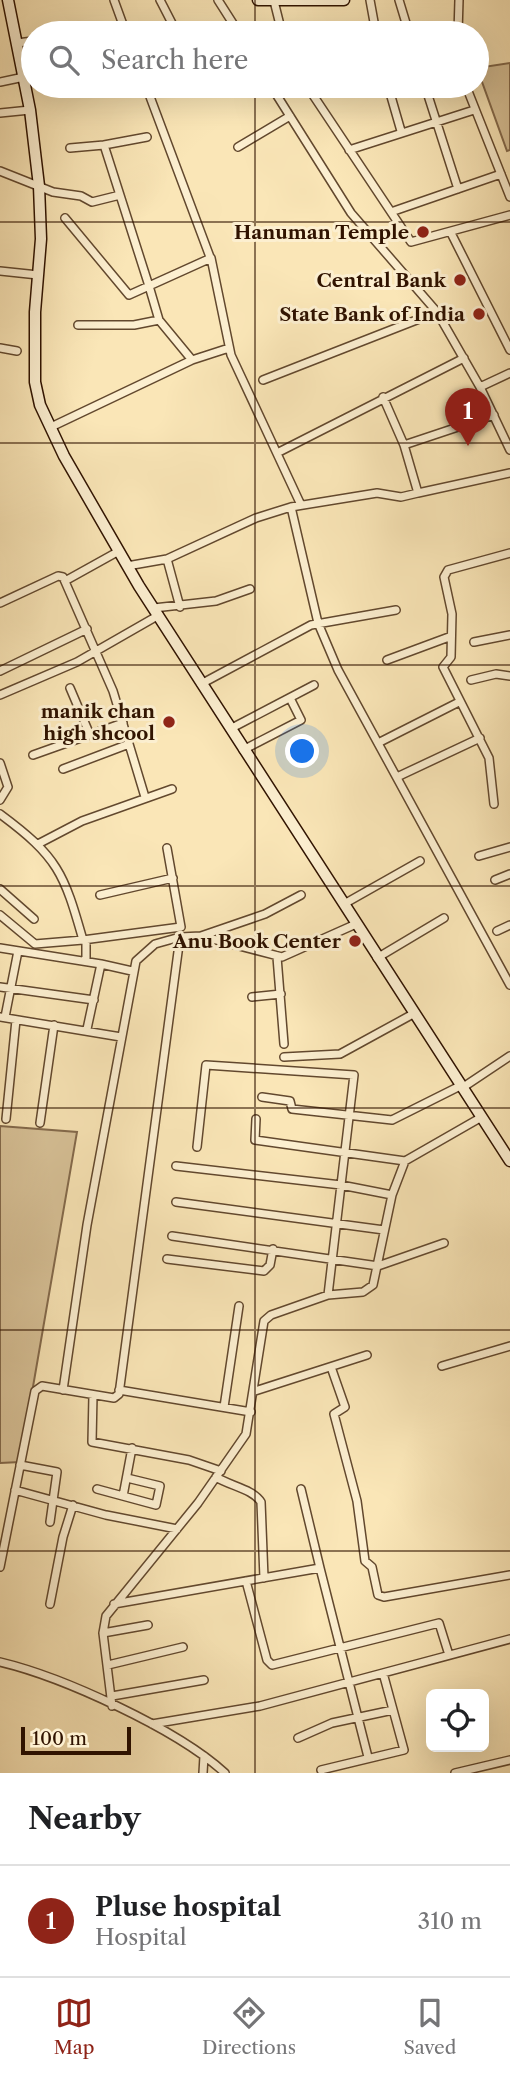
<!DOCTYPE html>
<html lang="en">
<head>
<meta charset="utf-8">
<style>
  :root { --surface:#fff; --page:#f2f2f2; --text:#202124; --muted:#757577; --line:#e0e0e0; --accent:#8f2418 }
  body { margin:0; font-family:"Libre Caslon Text",serif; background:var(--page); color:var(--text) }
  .controls { position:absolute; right:21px; bottom:21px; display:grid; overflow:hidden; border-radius:10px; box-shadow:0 7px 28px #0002 }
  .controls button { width:63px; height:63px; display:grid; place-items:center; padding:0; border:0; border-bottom:2px solid var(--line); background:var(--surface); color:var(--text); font:35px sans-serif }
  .scale { position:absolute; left:21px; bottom:18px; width:110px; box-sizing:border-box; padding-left:7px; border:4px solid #301300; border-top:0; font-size:19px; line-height:24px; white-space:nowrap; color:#301300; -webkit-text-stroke:5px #fcefd0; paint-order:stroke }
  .you { position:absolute; left:303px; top:752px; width:24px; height:24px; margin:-18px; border:5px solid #fff; border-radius:50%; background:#1a73e8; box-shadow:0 0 0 10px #1a73e833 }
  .badge { display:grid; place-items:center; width:46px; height:46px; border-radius:50%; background:var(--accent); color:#fff; font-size:23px; font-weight:700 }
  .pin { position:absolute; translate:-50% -58px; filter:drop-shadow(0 2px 4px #0008) }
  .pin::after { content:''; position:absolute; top:37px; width:24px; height:21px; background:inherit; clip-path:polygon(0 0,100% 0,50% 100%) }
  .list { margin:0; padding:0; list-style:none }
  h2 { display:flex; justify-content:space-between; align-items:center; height:91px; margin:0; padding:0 28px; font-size:30px }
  h2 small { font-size:23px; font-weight:400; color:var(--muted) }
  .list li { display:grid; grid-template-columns:46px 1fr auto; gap:21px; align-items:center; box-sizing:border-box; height:112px; padding:0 28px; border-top:2px solid var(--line) }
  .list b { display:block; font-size:26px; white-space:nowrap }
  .list p { margin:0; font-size:23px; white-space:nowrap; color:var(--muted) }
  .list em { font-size:23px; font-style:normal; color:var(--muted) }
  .icon { flex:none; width:38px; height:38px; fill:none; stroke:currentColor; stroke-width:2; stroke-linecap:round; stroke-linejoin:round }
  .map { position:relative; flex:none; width:510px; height:1773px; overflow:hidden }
  .search { position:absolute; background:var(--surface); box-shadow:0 7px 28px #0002; left:21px; right:21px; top:21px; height:77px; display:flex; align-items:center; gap:18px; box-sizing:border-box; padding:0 24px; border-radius:38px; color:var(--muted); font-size:26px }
  .sheet { height:203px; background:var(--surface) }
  nav { display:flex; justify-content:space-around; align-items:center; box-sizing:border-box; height:98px; border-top:2px solid var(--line); background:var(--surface); font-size:19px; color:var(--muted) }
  nav a { display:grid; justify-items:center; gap:4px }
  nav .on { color:var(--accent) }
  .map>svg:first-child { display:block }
</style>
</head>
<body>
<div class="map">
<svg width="510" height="1773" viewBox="0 0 510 1773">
  <rect width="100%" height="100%" fill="#fae6b7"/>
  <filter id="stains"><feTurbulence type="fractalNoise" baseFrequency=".00286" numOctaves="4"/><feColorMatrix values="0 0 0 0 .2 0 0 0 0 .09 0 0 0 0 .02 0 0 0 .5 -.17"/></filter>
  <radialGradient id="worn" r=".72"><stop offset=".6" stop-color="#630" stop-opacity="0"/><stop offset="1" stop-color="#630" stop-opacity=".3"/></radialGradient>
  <path fill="#d8c298" stroke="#846a4c" stroke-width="2" d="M510 63V150L507 151 477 68Z
    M0 1126 77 1132 20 1462 0 1463Z"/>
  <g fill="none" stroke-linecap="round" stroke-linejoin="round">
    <defs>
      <path id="minor" d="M114 0 126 33
        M160 0 177 33
        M218 0 239 33
        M370 0 376 33
        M399 0 409 33
        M274 1 282 33
        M458 33 459 0
        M17 43 33 41
        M0 82 24 77
        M146 86 210 257
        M204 86 209 88 217 86
        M271 86 351 213 437 312 480 387 510 450
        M307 86 411 242 510 215
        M388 86 401 131
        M425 86 458 189
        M466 86 510 197
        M0 113 30 110
        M147 137 104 145 149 286 211 258 231 355 301 505
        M238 147 290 116
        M70 148 104 145
        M349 150 474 110
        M0 171 53 192 81 196 92 202 120 195
        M391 212 501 174
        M65 218 129 295 149 286 159 320 192 360
        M451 233 510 350
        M0 271 38 275
        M78 325H134L159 320
        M0 348 17 351
        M263 380 437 312
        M480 387 510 373
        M383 397 404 445 418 493 510 473
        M51 427 192 360 229 348
        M404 445 494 415
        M277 453 464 358
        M291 507 318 623 338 670 510 985
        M167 559 256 518 291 507 377 493 401 497 418 493
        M127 566 167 559 180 607
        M65 581 119 551
        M0 603 58 576 63 577 113 691 145 797
        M154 608 216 601 250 589
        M474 642 510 635
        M387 660 449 637
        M0 671 87 629
        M471 680 496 674 510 676
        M201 684 311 625 396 610
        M70 688 90 735
        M0 695 77 662 159 615
        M230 729 314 685
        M378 743 459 702
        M243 750 301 720 290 698
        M33 755 123 723
        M0 763 8 787 0 800
        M63 769 129 744
        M397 777 480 738
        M494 804 489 758 443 667 451 657 452 614 444 577 448 570 510 553
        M0 814C58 857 64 873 83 940L181 927 167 848
        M38 844 82 821 172 789
        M479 856 510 847
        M495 880 510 874
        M0 889 34 919
        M100 895 173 878
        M344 904 420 861
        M0 915 35 944 83 940
        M497 931 510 925
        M201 936 265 914 301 895
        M86 940V961
        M0 948 101 964 87 1029
        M277 957 284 1044
        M377 958 444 918
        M101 964 132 971
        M0 987 94 1000
        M252 997 281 994
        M0 1017 121 1037
        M5 1017 18 951
        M284 1057 340 1054 413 1014
        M462 1088 510 1056
        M262 1097 290 1101 292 1109 392 1120 460 1086
        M6 1119 16 1020
        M40 1123 54 1025
        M197 1147 206 1065 354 1075 328 1295
        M405 1161 480 1118
        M176 1166 341 1185 392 1195
        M176 1202 384 1230
        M172 1236 378 1266 444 1243
        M167 1259 264 1271 270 1265 273 1249
        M442 1366 510 1346
        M331 1367 345 1407 334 1414 357 1501 365 1561 372 1567 378 1595 384 1597 510 1575
        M63 1390 87 1225 136 961 155 944 180 937 201 936 282 957 356 924
        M119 1390 251 1412
        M255 1391 367 1355
        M93 1395 92 1442 189 1460 221 1471
        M224 1407 239 1306
        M20 1465 57 1472 50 1522
        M216 1477C230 1486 253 1489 261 1502L264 1578
        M97 1489 156 1505 160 1486 127 1478
        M15 1490 106 1515 177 1529
        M123 1496 132 1448
        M0 1567 35 1391 42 1386 114 1398 119 1394 180 937
        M320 1568 368 1757
        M246 1581 267 1660 272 1665 439 1623 449 1655
        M50 1604 63 1537 73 1505
        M114 1604 320 1568 301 1489
        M103 1633 148 1625
        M0 1662C63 1677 177 1729 225 1773
        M108 1665 183 1647
        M112 1696 204 1680
        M112 1706 103 1633 106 1616 198 1503 246 1434 264 1321 271 1315 328 1295 363 1292 373 1285 392 1195 405 1161 255 1140 256 1119
        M152 1724 260 1706 510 1639
        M298 1738 332 1723 393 1710
        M321 1770 404 1750 383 1673
        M203 1773 204 1756
        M455 1773 510 1760"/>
      <path id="secondary" d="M8 0 30 110 39 186 41 239 35 312V382L40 405 64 456 139 586 510 1161
        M258 0H344"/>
    </defs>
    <use href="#minor" stroke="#62482e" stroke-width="10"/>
    <use href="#secondary" stroke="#301300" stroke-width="13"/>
    <use href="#minor" stroke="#fcefd0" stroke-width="7"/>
    <use href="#secondary" stroke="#fcefd0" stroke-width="10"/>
  </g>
  <path fill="none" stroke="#301300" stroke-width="2" stroke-opacity="0.55" d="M255 0V33M255 86V1773M0 222H510M0 443H510M0 665H510M0 886H510M0 1108H510M0 1330H510M0 1551H510"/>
  <g fill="#8f2418" stroke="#fcefd0" stroke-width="2.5">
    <circle cx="423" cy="232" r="7"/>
    <circle cx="460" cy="280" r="7"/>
    <circle cx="479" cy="314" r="7"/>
    <circle cx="169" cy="722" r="7"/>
    <circle cx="355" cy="941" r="7"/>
  </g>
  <g text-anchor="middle" stroke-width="6" stroke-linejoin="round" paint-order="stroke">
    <g font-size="19" font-weight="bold" fill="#301300" stroke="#fcefd0" text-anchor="end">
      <text x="409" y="239">Hanuman Temple</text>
      <text x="446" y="287">Central Bank</text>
      <text x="465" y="321">State Bank of India</text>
      <text x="155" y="718">manik chan<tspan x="155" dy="22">high shcool</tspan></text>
      <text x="341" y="948">Anu Book Center</text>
    </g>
  </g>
  <rect width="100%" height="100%" filter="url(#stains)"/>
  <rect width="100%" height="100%" fill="url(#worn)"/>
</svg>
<div class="controls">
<button><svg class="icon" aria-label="locate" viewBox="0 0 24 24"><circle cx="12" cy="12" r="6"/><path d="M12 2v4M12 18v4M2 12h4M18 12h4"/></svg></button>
</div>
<div class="scale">100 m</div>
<div class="you"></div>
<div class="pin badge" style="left:468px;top:446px">1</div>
<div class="search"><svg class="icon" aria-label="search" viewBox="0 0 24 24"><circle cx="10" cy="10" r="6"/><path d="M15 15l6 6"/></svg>Search here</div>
</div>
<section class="sheet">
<h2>Nearby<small></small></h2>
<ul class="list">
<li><span class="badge">1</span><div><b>Pluse hospital</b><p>Hospital</p></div><em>310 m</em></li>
</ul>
</section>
<nav>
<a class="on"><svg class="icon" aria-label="map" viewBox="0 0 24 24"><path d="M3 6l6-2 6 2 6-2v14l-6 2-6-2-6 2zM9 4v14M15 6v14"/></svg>Map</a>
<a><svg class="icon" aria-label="directions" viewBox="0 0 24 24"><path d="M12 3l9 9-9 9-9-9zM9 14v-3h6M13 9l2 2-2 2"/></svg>Directions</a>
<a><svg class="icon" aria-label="saved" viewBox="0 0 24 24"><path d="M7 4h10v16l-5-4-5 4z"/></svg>Saved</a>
</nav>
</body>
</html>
